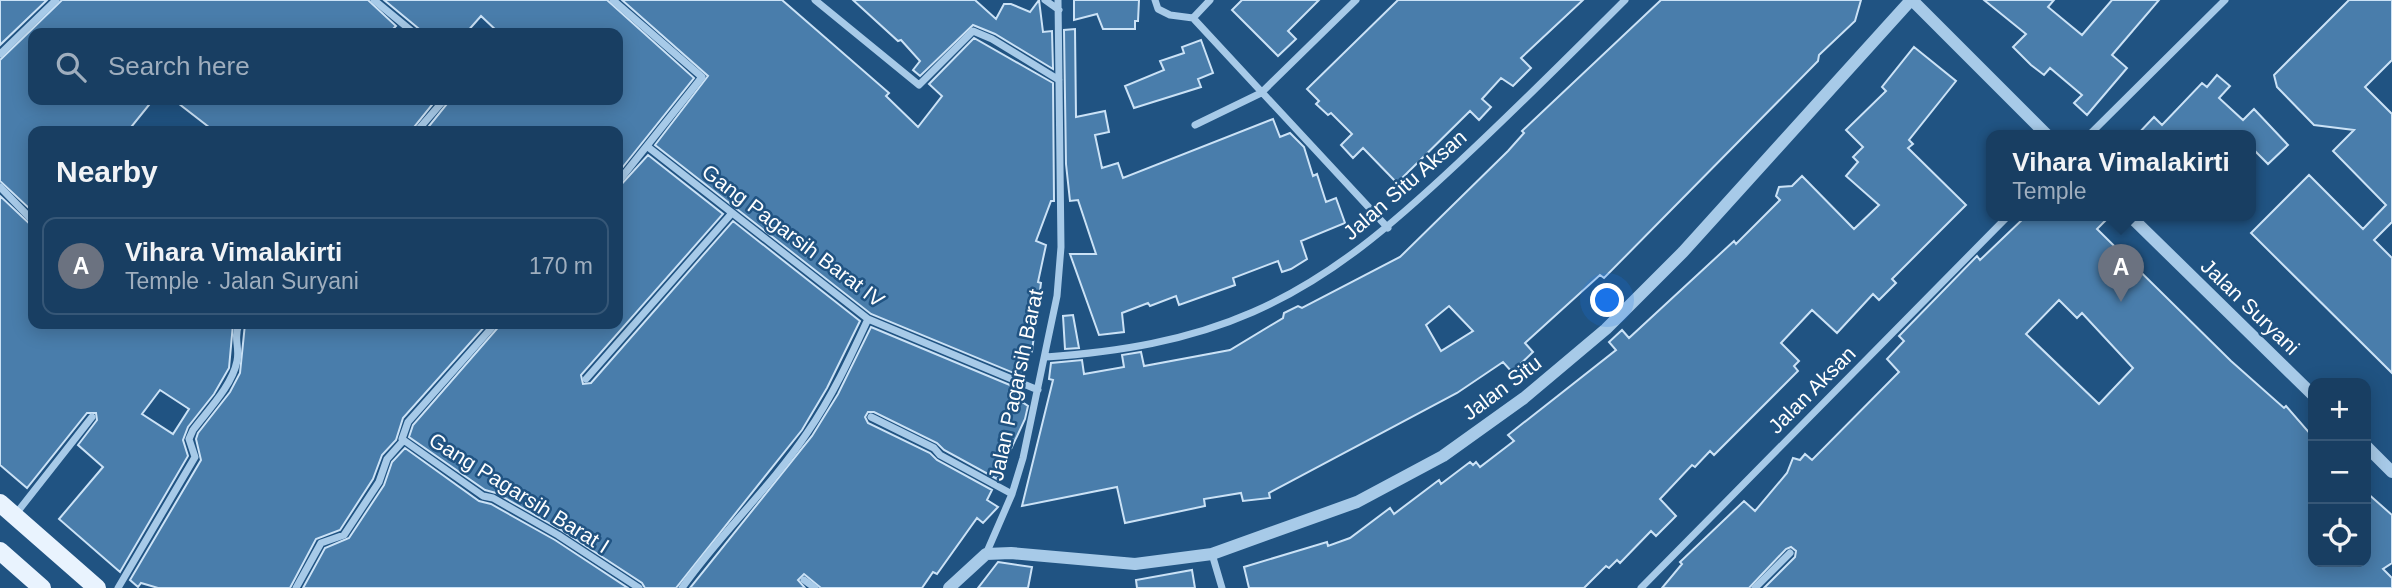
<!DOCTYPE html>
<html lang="en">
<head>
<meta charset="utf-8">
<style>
  :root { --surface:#183e62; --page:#25496b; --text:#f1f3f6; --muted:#9faebe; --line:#365777; --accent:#95b2f1 }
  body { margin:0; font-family:Helvetica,sans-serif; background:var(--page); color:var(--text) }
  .controls { position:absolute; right:21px; bottom:21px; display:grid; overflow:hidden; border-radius:14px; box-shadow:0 4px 18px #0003 }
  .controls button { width:63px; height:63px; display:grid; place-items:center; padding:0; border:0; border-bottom:2px solid var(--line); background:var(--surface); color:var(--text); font:35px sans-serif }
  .you { position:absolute; left:1608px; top:301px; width:24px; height:24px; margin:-18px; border:5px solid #fff; border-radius:50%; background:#1a73e8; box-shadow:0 0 0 10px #1a73e833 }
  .badge { display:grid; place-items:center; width:46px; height:46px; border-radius:50%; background:var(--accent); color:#fff; font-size:23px; font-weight:700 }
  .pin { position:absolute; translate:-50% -58px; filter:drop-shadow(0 2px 4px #0008) }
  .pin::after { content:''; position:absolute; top:37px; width:24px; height:21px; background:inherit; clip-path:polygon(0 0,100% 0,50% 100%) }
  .popup { position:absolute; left:1986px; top:130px; width:270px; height:91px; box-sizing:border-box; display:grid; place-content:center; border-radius:14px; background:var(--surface); filter:drop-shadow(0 2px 5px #0005); font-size:23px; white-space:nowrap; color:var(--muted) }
  .popup b { font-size:26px; color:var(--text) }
  .popup::after { content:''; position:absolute; left:50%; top:100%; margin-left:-14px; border:14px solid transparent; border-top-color:var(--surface) }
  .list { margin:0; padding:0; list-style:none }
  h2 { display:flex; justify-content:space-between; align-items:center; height:91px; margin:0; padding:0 28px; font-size:30px }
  h2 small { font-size:23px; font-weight:400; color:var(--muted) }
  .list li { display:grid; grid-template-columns:46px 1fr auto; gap:21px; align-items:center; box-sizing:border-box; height:98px; margin:0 14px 14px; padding:0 14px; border:2px solid var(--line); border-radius:14px }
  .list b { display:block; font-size:26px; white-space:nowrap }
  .list p { margin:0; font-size:23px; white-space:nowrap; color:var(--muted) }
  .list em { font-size:23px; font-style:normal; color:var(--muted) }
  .icon { flex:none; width:38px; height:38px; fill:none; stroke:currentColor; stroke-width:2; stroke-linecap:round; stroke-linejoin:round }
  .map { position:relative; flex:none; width:2392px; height:588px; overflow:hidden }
  .search { position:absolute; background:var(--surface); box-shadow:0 4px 18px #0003; left:28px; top:28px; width:595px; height:77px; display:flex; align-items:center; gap:18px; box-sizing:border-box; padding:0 24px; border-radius:14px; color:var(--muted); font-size:26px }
  .panel { position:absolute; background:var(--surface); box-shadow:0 4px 18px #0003; left:28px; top:126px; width:595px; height:203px; border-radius:14px }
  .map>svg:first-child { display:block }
</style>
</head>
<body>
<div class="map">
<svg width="2392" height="588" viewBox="0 0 2392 588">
  <rect width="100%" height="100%" fill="#205382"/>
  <path fill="#497dab" stroke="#cbe2f6" stroke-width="2" fill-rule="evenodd" d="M0 0H47L0 45Z
    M62 0H368L396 26 389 33H33V100H153L128 131H33V212L0 181V60Z
    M384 0H607L694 78 618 173V131H425L450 100H618V33H499L481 16 466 33H424Z
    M622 0H782L889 93 886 96 918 127 942 96 929 84 974 38 1053 83 1054 201H1051L1036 241 1046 245 1038 282 1041 283 1032 351 1021 376 871 314 655 145 708 76Z
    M853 0H975L996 19 1004 4H1011L1030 12 1039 0 1043 32 1052 31 1053 69 995 34 973 25 920 76 913 70 920 61 901 40 898 41Z
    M1074 0H1139L1138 21H1135V29H1103L1097 14 1074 20Z
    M1242 0H1319L1288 31 1296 39 1278 56 1232 10Z
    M1398 0H1583L1521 58 1531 68 1513 86 1501 78 1482 99 1491 107 1479 120 1470 111 1397 183 1363 148 1353 158 1341 145 1352 134 1331 113 1328 115 1316 104 1319 101 1307 89Z
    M1661 0H1861L1855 21 1819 55 1818 61 1604 278 1600 275 1525 343 1533 352 1512 372 1503 362 1457 393 1269 493 1270 498 1243 501 1241 493 1204 499 1205 506 1125 523 1117 487 1022 506 1053 380 1049 379 1051 363 1082 360 1084 374 1124 367 1122 355 1141 352 1144 366 1230 350 1283 318 1284 313 1298 306 1302 308 1400 257 1508 151 1524 133 1522 131ZM1449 306 1473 331 1441 351 1426 325Z
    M1984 0H2054L2048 7 2082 35 2112 0H2159L2112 55 2127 68 2087 115 2074 103 2082 95 2050 68 2044 75 2031 65 2013 47 2026 34Z
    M2349 0H2392V60L2365 87 2392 114V222L2374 240 2392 258V373L2251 233 2309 175 2363 229 2386 205 2333 151 2354 130 2314 125 2277 87 2274 75Z
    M1075 29 1076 117 1105 111 1109 132 1095 135 1102 168 1118 163 1123 178 1273 119 1280 137 1290 133 1304 147 1313 176 1317 174 1326 202 1336 198 1345 223 1301 241 1307 259 1291 269 1282 272 1278 261 1233 278 1235 285 1179 305 1176 296 1150 306 1148 303 1122 313 1124 332 1099 335 1070 254H1096L1078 200 1070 201 1066 164 1064 30Z
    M1201 40 1213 73 1198 79 1201 87 1134 108 1125 86 1164 70 1160 61 1184 53 1182 47Z
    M1914 47 1956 81 1909 140 1913 144 1908 148 1966 205 1892 279 1896 283 1879 300 1873 294 1837 333 1812 310 1781 343 1799 361 1794 366 1798 371 1714 455 1710 451 1695 467 1692 465 1660 499 1676 516 1656 536 1651 531 1620 563 1617 560 1609 568 1606 566 1584 588H1249L1244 567 1327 542 1328 546 1350 538 1390 508 1394 514 1439 480 1441 484 1470 462 1473 465 1476 462 1480 467 1514 441 1508 435 1616 350 1609 342 1622 330 1629 338 1734 241 1736 244 1780 200 1776 196 1779 187 1792 186 1802 176 1854 229 1879 205 1846 176 1858 162 1853 157 1863 147 1846 130 1886 91 1882 87Z
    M2217 75 2230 86 2219 98 2243 120 2254 109 2288 145 2268 164 2250 146V136H2136L2154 117 2162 125 2202 83 2207 87Z
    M174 100H436L411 131H214Z
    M648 155 723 214 581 375 583 384 591 383 733 221 860 321 827 388 802 430 676 588H645L642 583 561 530 496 493 485 490 409 437 413 425 501 324H618V188Z
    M0 196 33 227V324H233L229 368 214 394 188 427 183 440 188 456 120 572 59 519 103 467 78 445 97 420 96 413H87L27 488 0 465ZM160 390 189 409 173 434 142 414Z
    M2026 216H2110L2097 229 2231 361 2284 408 2286 406 2313 437V562H2366V492L2392 515V563L2383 569 2392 578V588H1764L1795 557 1796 551 1791 547 1786 549 1749 588H1662L1682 564 1680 562 1744 501 1755 511 1787 473 1793 458 1800 460 1805 454 1812 460 1899 372 1887 359 1904 341 1899 336 1977 256 1980 260ZM2059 300 2077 318 2082 313 2133 368 2099 404 2026 334Z
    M1073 315 1079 348 1065 349 1063 316Z
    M245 324H487L403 418 396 440 382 455 373 479 340 530 316 539 290 588H158L141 583 138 587 130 580 201 460 196 439 198 433 230 392 240 373Z
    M871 327 1017 388 1013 396 1028 406 1025 419 997 479 944 450 937 443 874 412H868L865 417 868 423 930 453 937 460 992 490 987 500 998 507 983 523 977 518 937 574 933 572 922 588H821L804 574 798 580 805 588H690L812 436 838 394Z
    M405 448 479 501 491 504 555 540 628 588H303L325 548 349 538 384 485 392 462Z
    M998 562 1032 567 1028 588H978Z
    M1192 570 1195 588H1137L1136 580Z"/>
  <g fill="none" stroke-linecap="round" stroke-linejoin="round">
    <path stroke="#a7cae8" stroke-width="7" d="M374 0 414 33
      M613 0 702 77 618 182
      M815 0 919 85 973 31 992 39 1059 80
      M1045 0 1059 10
      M1155 0 1158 9 1170 15 1193 18 1388 228
      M1193 18 1210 0
      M0 54 56 0
      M1195 125 1261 93 1356 0
      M417 131 444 100
      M2088 136 2225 0
      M648 147 868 319 1038 390
      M0 187 33 221
      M495 324 408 422 402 439 483 496 493 498 558 535 639 588
      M1046 357C1118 352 1187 341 1253 312 1333 277 1395 222 1458 163 1515 110 1570 55 1625 0
      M586 379 732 213
      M871 417 934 448 940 455 1012 494
      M15 515 92 417
      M986 554 1012 494 1023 458 1057 296 1061 247 1058 0
      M1212 554 1222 588
      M804 580 815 588
      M118 588 195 457 189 439 193 430C208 410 232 386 237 361 240 347 233 338 239 324
      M296 588 321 543 344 535 379 482 387 459 403 441
      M682 588C720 534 770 488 807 433 832 397 850 358 868 319
      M1641 588 2008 216
      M1755 588 1790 553"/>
    <path stroke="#a7cae8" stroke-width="12" d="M1912 0 2048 136
      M2130 216 2313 395
      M2366 446 2392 472
      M949 588 986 554 1011 553 1135 564 1212 554 1357 502 1443 456 1524 398 1606 329 1683 252 1911 0"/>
    <path stroke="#e9f3fe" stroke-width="18" d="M0 503 97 588
      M0 551 42 588"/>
  </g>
  <g text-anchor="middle" stroke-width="5" stroke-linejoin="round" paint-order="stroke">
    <g font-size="21" fill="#fff" stroke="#205382">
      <text transform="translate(1405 185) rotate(-41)" y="7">Jalan Situ Aksan</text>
      <text transform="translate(793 236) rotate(37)" y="7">Gang Pagarsih Barat IV</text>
      <text transform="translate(2250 307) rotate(44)" y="7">Jalan Suryani</text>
      <text transform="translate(1016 385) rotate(-78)" y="7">Jalan Pagarsih Barat</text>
      <text transform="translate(1502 388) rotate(-37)" y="7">Jalan Situ</text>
      <text transform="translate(1812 390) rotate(-45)" y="7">Jalan Aksan</text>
      <text transform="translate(519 493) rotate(32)" y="7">Gang Pagarsih Barat I</text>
    </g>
  </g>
</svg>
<div class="controls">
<button>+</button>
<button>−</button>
<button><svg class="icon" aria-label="locate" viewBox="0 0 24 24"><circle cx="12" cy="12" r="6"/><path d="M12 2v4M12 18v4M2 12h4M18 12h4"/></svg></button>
</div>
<div class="you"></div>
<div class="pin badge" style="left:2121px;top:302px;background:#6b7280">A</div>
<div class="popup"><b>Vihara Vimalakirti</b>Temple</div>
<div class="search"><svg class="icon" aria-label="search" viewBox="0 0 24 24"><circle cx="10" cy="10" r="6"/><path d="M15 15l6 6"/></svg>Search here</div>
<section class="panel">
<h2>Nearby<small></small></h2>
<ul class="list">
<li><span class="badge" style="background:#6b7280">A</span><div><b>Vihara Vimalakirti</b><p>Temple · Jalan Suryani</p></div><em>170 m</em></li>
</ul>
</section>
</div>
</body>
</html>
